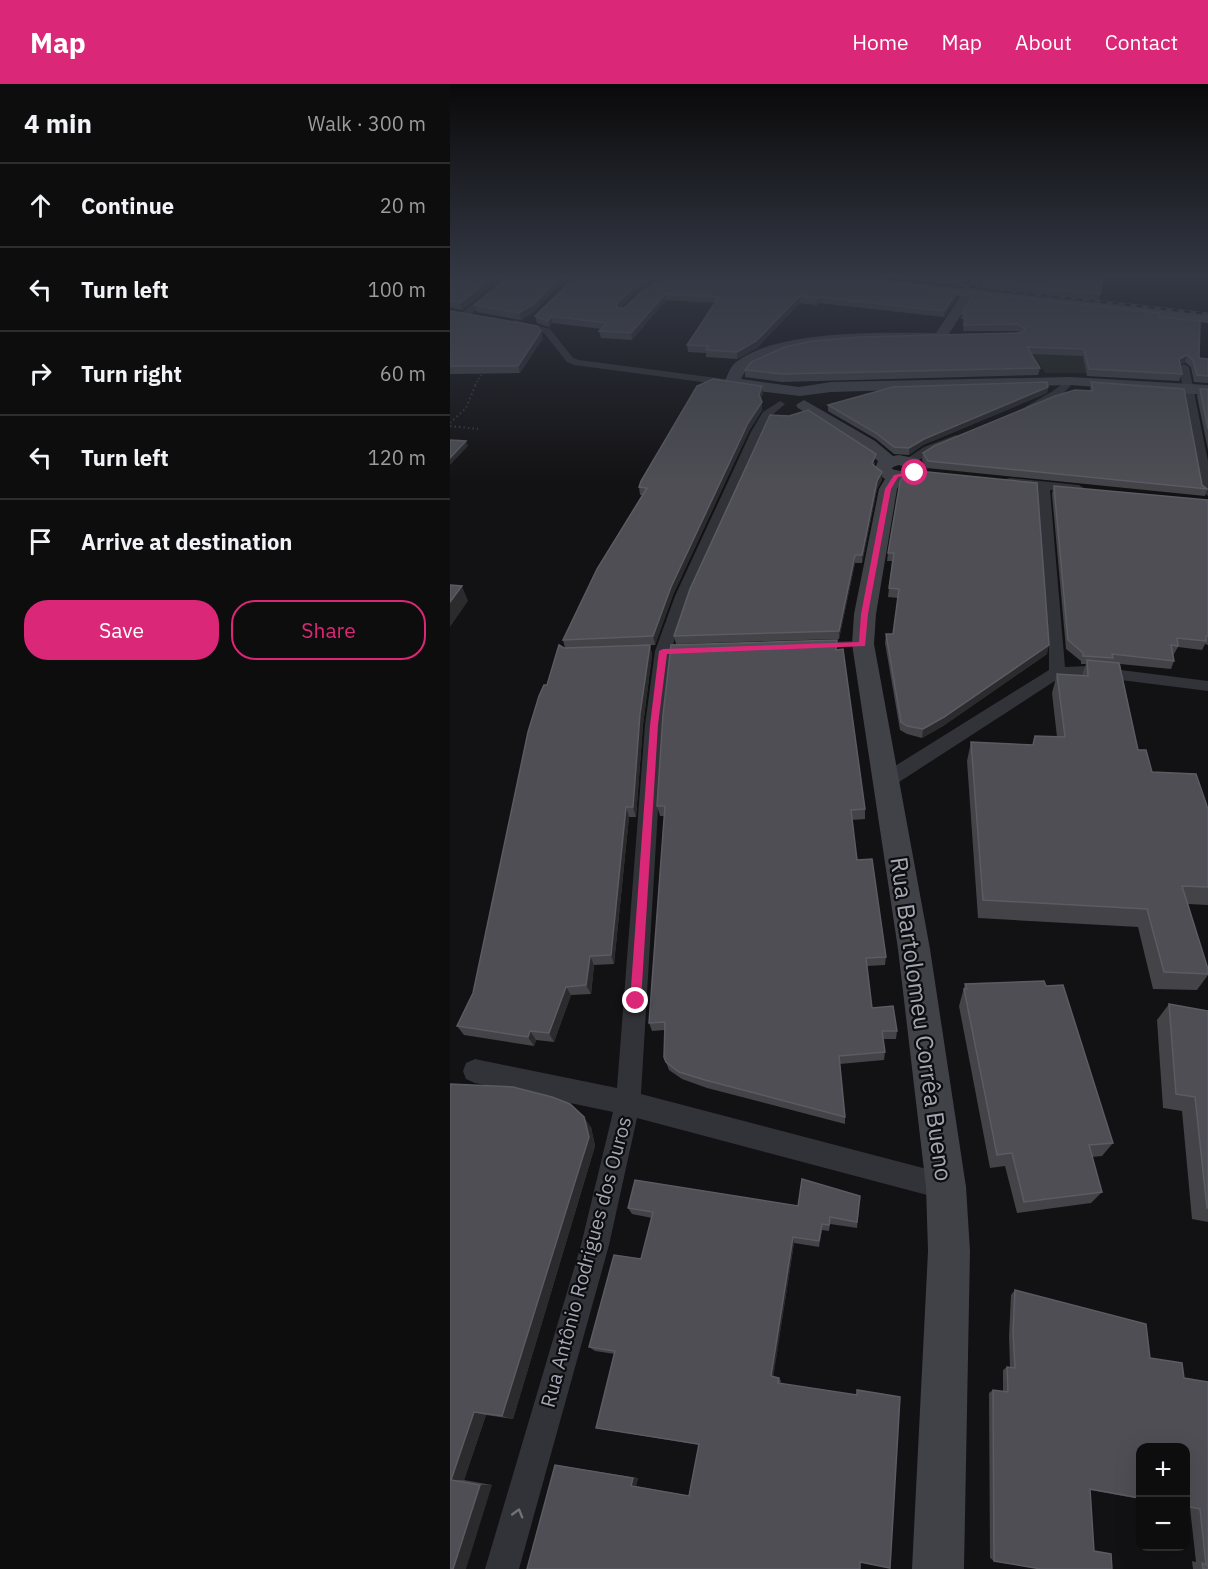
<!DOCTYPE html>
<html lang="en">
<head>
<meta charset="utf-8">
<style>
  :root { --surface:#0e0d0e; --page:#171617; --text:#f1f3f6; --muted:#9b9c9e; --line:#2e2d2e; --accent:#db2777 }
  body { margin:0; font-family:"IBM Plex Sans",sans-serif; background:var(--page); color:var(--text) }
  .controls { position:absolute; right:18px; bottom:18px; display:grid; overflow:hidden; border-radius:12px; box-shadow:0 6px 24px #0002 }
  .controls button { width:54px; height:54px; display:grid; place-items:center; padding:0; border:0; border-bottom:2px solid var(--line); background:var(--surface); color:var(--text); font:30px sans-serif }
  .stop { position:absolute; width:18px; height:18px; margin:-14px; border:4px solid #db2777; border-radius:50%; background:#fff }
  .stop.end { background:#db2777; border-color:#fff; box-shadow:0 2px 6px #0008 }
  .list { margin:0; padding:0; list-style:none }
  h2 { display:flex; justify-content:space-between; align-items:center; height:78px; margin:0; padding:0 24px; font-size:26px }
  h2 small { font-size:20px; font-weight:400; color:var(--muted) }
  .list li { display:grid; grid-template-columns:39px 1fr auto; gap:18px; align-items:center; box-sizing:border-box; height:84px; padding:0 24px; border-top:2px solid var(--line) }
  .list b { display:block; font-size:22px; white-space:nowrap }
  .list em { font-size:20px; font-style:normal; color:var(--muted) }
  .actions { display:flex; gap:12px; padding:18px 24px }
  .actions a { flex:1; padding:14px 0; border:2px solid var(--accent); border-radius:24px; text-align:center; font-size:21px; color:var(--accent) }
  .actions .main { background:var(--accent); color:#fff }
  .icon { flex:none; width:33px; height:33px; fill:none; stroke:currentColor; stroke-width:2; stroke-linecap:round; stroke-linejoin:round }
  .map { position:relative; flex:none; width:758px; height:1485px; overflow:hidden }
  header { display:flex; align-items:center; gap:36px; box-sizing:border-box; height:84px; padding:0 30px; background:var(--accent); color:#fff }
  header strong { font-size:28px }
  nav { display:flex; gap:33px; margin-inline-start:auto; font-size:21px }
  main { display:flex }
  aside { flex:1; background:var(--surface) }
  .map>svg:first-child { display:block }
</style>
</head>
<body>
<header>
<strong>Map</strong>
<nav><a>Home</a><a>Map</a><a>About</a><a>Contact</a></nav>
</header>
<main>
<aside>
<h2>4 min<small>Walk · 300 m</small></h2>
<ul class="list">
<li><svg class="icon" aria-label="ahead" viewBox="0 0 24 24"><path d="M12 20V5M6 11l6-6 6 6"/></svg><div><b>Continue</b></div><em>20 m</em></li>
<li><svg class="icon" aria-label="left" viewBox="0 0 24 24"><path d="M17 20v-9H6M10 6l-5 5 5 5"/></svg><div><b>Turn left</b></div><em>100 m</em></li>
<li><svg class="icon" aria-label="right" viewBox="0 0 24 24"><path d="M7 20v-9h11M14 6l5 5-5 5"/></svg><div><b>Turn right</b></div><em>60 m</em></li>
<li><svg class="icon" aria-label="left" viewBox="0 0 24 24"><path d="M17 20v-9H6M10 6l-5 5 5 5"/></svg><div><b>Turn left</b></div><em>120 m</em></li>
<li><svg class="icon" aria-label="arrive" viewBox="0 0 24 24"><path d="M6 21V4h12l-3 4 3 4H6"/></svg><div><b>Arrive at destination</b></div></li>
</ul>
<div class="actions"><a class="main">Save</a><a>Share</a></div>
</aside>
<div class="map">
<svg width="758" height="1485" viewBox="0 0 758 1485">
  <rect width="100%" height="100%" fill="#121113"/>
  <path fill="#1c231d" d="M577 259 633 261 640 289H595Z"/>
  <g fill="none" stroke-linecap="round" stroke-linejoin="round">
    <path stroke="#383a3f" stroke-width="1.5" stroke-dasharray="1.5 2" stroke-linecap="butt" d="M25 301 35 285"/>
    <path stroke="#383a3f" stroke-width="2" stroke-dasharray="1.5 3" stroke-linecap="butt" d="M0 339 16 324 26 300
      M0 342 28 345"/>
    <path fill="#323338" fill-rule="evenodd" d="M413 557 416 558V562L374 564 370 561 374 558Z"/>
    <path fill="#323338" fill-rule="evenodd" d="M56 193H65L19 232H13V228Z
      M589 193H597L593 203 589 205 585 203Z
      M65 236 100 245 123 274 129 276 282 296 287 299 282 302 124 281 117 278 94 249 62 241V237Z
      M734 280 739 283 758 377V412L752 408 729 283Z
      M620 294 625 297 611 312 584 325 580 326 575 323 603 307Z
      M330 317 335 320 321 332 313 348 239 512 221 567 213 641 191 1010 496 1090 506 1093 509 1103 506 1113 496 1116 187 1034 159 1161 69 1485H35L131 1161 163 1028 25 999 16 995 13 987 16 979 25 975 167 1004 195 641 205 567 225 512 301 348 313 328Z
      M506 351 512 354 510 356C499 361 461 381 455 380L453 377 474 363Z
      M560 394 629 401 635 405 629 409 600 406 615 583 639 582 758 597V607L639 592 611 593 443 702 436 704 429 702 427 697 429 692 599 586V560L587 404 556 401 554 398 556 395Z"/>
    <path fill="#404248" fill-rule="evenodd" d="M523 193H535L495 256C480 260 463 257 448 257 411 258 307 257 291 295L349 303 381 298 620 293 758 301V311L620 301 381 308 350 312 282 304 274 299C277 293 280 283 285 279 326 245 434 249 486 249Z
      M354 316 425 357 443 372 449 371 469 375 476 386 469 392 452 397 447 405 426 530 424 560 480 865 516 1103 520 1167 514 1485H462L478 1167 476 1103 448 865 402 560 404 530 429 405 435 395 424 387 428 377 413 365 348 324 346 321ZM449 381 456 383 457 385 450 387 442 385 443 383Z"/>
    <path fill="#4e5057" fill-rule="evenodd" d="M368 193H411L758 231V239L374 197Z"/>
    <defs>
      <path id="rail" d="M472 197 758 230"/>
    </defs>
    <use href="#rail" stroke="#47494f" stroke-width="3"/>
    <use href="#rail" stroke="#0d0c0e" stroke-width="2" stroke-dasharray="6" stroke-linecap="butt"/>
  </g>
  <path fill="#434348" d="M0 193H52L12 226 0 223Z
    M125 193H212L186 209 170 224H174L191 208 507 207V214L494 233 369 219 367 221 350 219 307 264 287 275 256 273V269L238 268 237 261 265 219 216 216 182 256 151 254 149 247 152 245 102 239 99 243 87 239 85 232Z
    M432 193H520L514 202Z
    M587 193 585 198 591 201 650 210 649 217 531 204 532 198Z
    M25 221 86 226 71 236 27 228Z
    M0 227 93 254 70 289 0 290Z
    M512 229 709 233 749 274 758 275V299L744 298 741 283 735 278 730 281 732 290 729 297 637 292 633 272 582 270 590 284 588 291 332 298 295 293V286L571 249 567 247H513L514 235H511Z
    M641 298 757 405 755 412 477 384 472 376 473 369 640 307Z
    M598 303 597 309 473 361 459 371 444 370 426 355 378 327V321Z
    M750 305H758V366L747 312Z
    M313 310 310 315 312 318V326L299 347 223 511 205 561H200L202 571 193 641 186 733H179L164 880 144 881 141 910 121 911 104 958 86 956 84 962 14 951 7 942 23 909 97 601 114 564H115L113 556 193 411H190L189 403Z
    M425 378 424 382 432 388V396L427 405 412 479H405L389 555 226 560 224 552Z
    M450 398 597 570 493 642 472 654 457 650 450 646 435 559 436 550H443L448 514 438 513 442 477H437L438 469Z
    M604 402 758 416V561L755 560 752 566 728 563 724 570H723L724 577 721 585 670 580 688 666 702 688 758 725V821L738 820 758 885V891L747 906 703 905 688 843 528 834 517 677 521 658 583 661 607 653 602 609 607 590 632 591 636 580H631V577L616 565 602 410Z
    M387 566 415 725V735L402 736 407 776 436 873 435 881 417 882 422 924 447 947 446 955H433L435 968 434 976 390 980 395 1033V1040L257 1004 232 995 219 986 214 973 215 946 202 947 199 939 214 732H210L207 722Z
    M515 900 596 902 663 1059 652 1072 642 1073 652 1108 641 1119 567 1129 555 1082 540 1084 509 922Z
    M719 920 758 927V1138L742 1135 732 1027 713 1024 707 936Z
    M0 1000 141 1043 145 1062 63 1335 36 1331 14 1396 42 1401 0 1485Z
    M410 1112 407 1144 380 1140 379 1147 372 1146 369 1163 344 1159 323 1293 329 1294 331 1297 330 1299 440 1484 105 1381 188 1394 186 1402 240 1412 249 1361 146 1344 165 1270 145 1267 139 1263 191 1175 202 1134 182 1130 178 1124 348 1122Z
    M565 1206 700 1274 732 1279 758 1485H743L742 1477 746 1478 740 1424H735V1364H690V1415L640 1406 544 1477 540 1474 539 1309 543 1306 553 1307V1286L557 1283H560L559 1252 561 1211Z"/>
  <path fill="#2b2b2e" d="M43 193H52L12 226 10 219Z
    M110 193H118L86 226 71 236 69 229Z
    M201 193H212L186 209 168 225 167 224V219L185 203Z
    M517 193H520L514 202 515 196Z
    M507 207V214L494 233V227Z
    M215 210 216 216 182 256 181 249Z
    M350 212V219L307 264 287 275V268Z
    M369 213V219L367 221V215Z
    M101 232 102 239 99 243 98 237Z
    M91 247 93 254 70 289 68 282Z
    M737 271 735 278 727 282 729 275Z
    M312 302 313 310 309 318V311Z
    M598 303 597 309 473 361 459 371V364L474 355Z
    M312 318V326L299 347 223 511 205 561 203 552 221 503 298 339Z
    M16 357 18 362 0 381V374Z
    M432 388V396L427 405 412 479V471L427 397Z
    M405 471V479L389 555V547Z
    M12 502 18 517 0 543V518Z
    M200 561 202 571 193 641 186 733 183 723 190 630Z
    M599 561 597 570 493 642 472 654 473 645Z
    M176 723 179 733 164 880 161 871Z
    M140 872 144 881 141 910 136 901Z
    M116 903 121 911 104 958 99 949Z
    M80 947 86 956 84 962 78 953Z
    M134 1033 141 1043 145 1062 63 1335 52 1332Z
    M372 1140V1146L369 1163V1157Z
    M343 1153 344 1159 323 1295 321 1292Z
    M24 1328 36 1331 14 1396H1Z
    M183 1394H188L186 1402H181Z
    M30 1401H42L16 1485H3Z"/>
  <path fill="#4e4e54" stroke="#5b5c63" stroke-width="1.5" d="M0 193H43L10 219 0 217Z
    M59 193H110L84 220 69 229 25 221Z
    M125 193H201L185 203 167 219V224H174L191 208 215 193H375L507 207 494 227 369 213 367 215 350 212 306 257 287 268 256 266 258 262 237 261 269 213 215 210 181 249 149 247 157 239 101 232 98 237 85 232Z
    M490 193H517L515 196Z
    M534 193H586L584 197 591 201 596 198 598 193H653L650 210 532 198Z
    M524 209 709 229V233L750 237 749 274 758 275V292L747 291 743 276 737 271 729 275 732 290 639 285 634 265 577 263 590 284 332 290 295 286 301 278 335 263 362 257 410 253 571 249 575 245 568 240 514 241 515 229H512Z
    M0 227 87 242 91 247 68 282H0Z
    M263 295 312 302 309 311 312 318 298 339 221 503 203 552 113 556 147 485 197 404 189 403 191 397 247 302Z
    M597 298 598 303 474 355 459 364 444 363 426 349 378 321 443 303Z
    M641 298 734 305 752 401 757 405 478 377 473 369 484 362 605 312 625 306 643 307Z
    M750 305H758V345Z
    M358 326 426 370 422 380 432 388 427 397 412 471H405L389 547 224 552 240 505 320 331 339 332Z
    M0 356 16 357 0 374Z
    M468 387 587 399 599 561 494 633 473 645 457 642 451 638 436 550H443L449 505 439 504 444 469H438L450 398 454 391Z
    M604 402 758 416V552H756V557L727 554 728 562 721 561 724 577 662 570 663 574 633 572V569L618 556Z
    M0 501 12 502 0 518Z
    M387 556 386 566 393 565 415 725 401 726 407 776 422 775 436 873 416 874 422 924 443 922 447 947H432L435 968 389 972 395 1033 255 996 229 988 216 978 214 973 215 938 199 939 215 722H207L213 631 221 561Z
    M109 561 114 564 200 561 190 630 183 723H176L161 871 140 872 136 901 116 903 99 949 80 947 78 953 7 942 23 909 78 648 89 612 94 601H97Z
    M637 576 669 579 688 666H696L702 688 746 690 758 725V803L732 802 758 885V890L714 888 697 825 533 816 521 658 583 661 585 652 615 653 607 590 638 592Z
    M594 897 596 902 613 901 663 1059 639 1061 652 1108 574 1118 562 1069 547 1071 514 905H517L515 900Z
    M719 920 758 927V1124H757L745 1013 726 1010Z
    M0 1000 63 1003 102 1013 120 1020 134 1033 139 1053 52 1332 24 1328 1 1396 30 1401 3 1485H0Z
    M352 1095 410 1112 407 1138 380 1133 379 1141 372 1140 369 1157 343 1153 321 1292 329 1294 328 1299 407 1311V1306L450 1313 440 1484 410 1478V1485H77L105 1381 183 1394 181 1402 239 1412 249 1360 146 1344 165 1267 139 1263 164 1171 191 1175 203 1128 178 1124 185 1096 348 1122Z
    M565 1206 696 1240 700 1274 732 1279 734 1294 758 1298V1485H753L752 1479 756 1481 750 1425 735 1422V1364H690V1414L640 1405 644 1467 661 1470 662 1485H591L544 1477 543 1306 558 1308 557 1283 565 1284 563 1248Z"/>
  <defs><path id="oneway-chevron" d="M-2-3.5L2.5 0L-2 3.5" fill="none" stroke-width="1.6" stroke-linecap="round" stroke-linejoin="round" transform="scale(1.5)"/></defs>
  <use stroke="#70737c" href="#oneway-chevron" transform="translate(68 1429) rotate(-74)"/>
  <linearGradient id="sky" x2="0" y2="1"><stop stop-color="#0a090a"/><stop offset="0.48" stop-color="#333844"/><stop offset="1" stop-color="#333844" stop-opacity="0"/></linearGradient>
  <rect width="758" height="401" fill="url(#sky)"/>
  <path fill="#db2777" d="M465 387 467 390 448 393 441 405 418 530 415 562 217 570 208 641 191 917 190 921H182L180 917 200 641 209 567 213 565 409 558 411 530 435 405 444 391Z"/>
  <g text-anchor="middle" stroke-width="4.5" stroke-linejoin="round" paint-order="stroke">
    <g font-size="20" fill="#a3a7b4" stroke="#0d0c0e">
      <text transform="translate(136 1178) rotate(-75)" y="7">Rua Antônio Rodrigues dos Ouros</text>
    </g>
    <g font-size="24" fill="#a3a7b4" stroke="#0d0c0e">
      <text transform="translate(471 935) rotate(82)" y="8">Rua Bartolomeu Corrêa Bueno</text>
    </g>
  </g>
</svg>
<div class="controls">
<button>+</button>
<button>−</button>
</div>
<div class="stop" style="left:465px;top:389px"></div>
<div class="stop end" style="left:186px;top:917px"></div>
</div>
</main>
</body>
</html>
